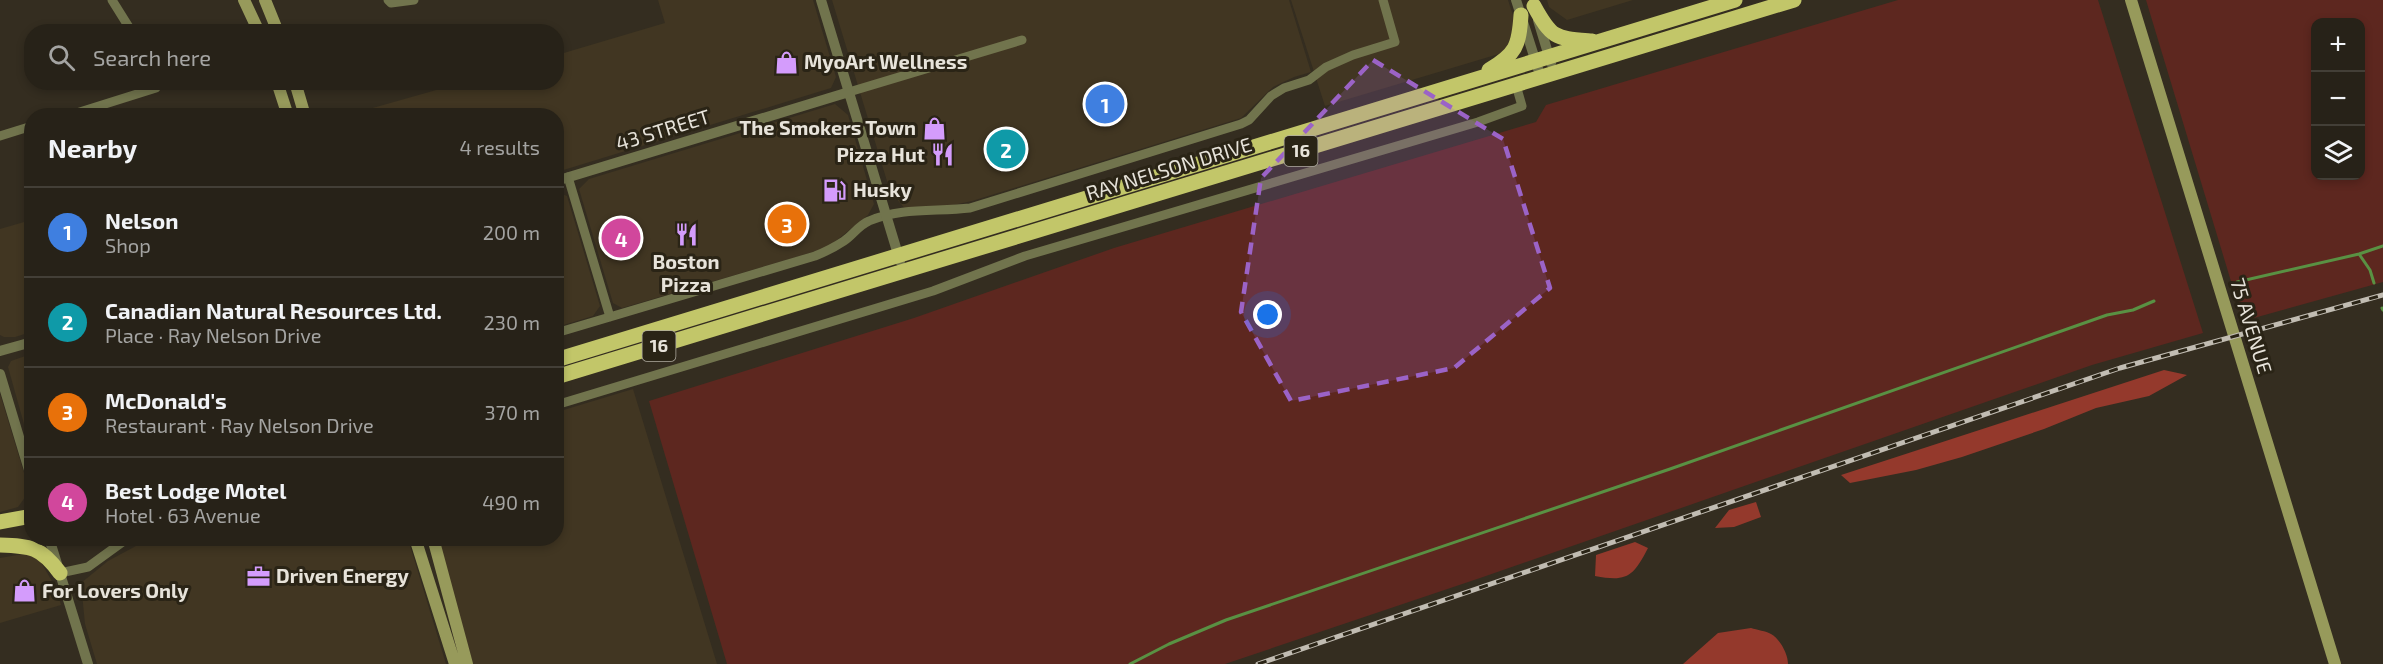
<!DOCTYPE html>
<html lang="en">
<head>
<meta charset="utf-8">
<style>
  :root { --surface:#272218; --page:#332f25; --text:#f1f3f6; --muted:#a4a4a2; --line:#433f37; --accent:#d49cfc }
  body { margin:0; font-family:"Exo 2",sans-serif; background:var(--page); color:var(--text) }
  .controls { position:absolute; right:18px; top:18px; display:grid; overflow:hidden; border-radius:12px; box-shadow:0 3px 9px #0003 }
  .controls button { width:54px; height:54px; display:grid; place-items:center; padding:0; border:0; border-bottom:2px solid var(--line); background:var(--surface); color:var(--text); font:30px sans-serif }
  .you { position:absolute; left:1268px; top:315px; width:21px; height:21px; margin:-15px; border:4px solid #fff; border-radius:50%; background:#1a73e8; box-shadow:0 0 0 9px #1a73e833 }
  .badge { display:grid; place-items:center; width:39px; height:39px; border-radius:50%; background:var(--accent); color:#fff; font-size:20px; font-weight:700 }
  .pin { position:absolute; translate:-50% -50%; border:3px solid #fff; box-shadow:0 2px 6px #0006 }
  .list { margin:0; padding:0; list-style:none }
  h2 { display:flex; justify-content:space-between; align-items:center; height:78px; margin:0; padding:0 24px; font-size:26px }
  h2 small { font-size:20px; font-weight:400; color:var(--muted) }
  .list li { display:grid; grid-template-columns:39px 1fr auto; gap:18px; align-items:center; box-sizing:border-box; height:90px; padding:0 24px; border-top:2px solid var(--line) }
  .list b { display:block; font-size:22px; white-space:nowrap }
  .list p { margin:0; font-size:20px; white-space:nowrap; color:var(--muted) }
  .list em { font-size:20px; font-style:normal; color:var(--muted) }
  .icon { flex:none; width:33px; height:33px; fill:none; stroke:currentColor; stroke-width:2; stroke-linecap:round; stroke-linejoin:round }
  .map { position:relative; flex:none; width:2383px; height:664px; overflow:hidden }
  .search { position:absolute; background:var(--surface); box-shadow:0 3px 9px #0003; left:24px; top:24px; width:540px; height:66px; display:flex; align-items:center; gap:15px; box-sizing:border-box; padding:0 21px; border-radius:24px; color:var(--muted); font-size:22px }
  .panel { position:absolute; background:var(--surface); box-shadow:0 3px 9px #0003; left:24px; top:108px; width:540px; height:438px; border-radius:24px }
  .map>svg:first-child { display:block }
</style>
</head>
<body>
<div class="map">
<svg width="2383" height="664" viewBox="0 0 2383 664">
  <rect width="100%" height="100%" fill="#342d20"/>
  <path fill="#413622" d="M658 0H813L836 77 831 88 557 172 556 116 348 115 461 83 556 82 557 55 665 23Z
    M832 0H1289L1311 72 1294 77 1273 87 1241 118 972 201 939 208 906 210 890 191Z
    M1291 0H1508L1516 25 1513 41 1502 53 1325 106Z
    M1547 0H1633L1567 20 1549 7Z
    M835 104 848 115 874 204 868 215 827 248 622 308 613 303 579 189 589 179Z
    M557 192 567 196 600 306 593 316 557 327Z
    M31 220V332L15 337H4L0 335V229Z
    M31 354H32L31 449 8 367 11 361Z
    M633 389 717 664H473L438 539 556 538 557 412Z
    M0 394 28 486 26 496 18 507 0 512Z
    M149 539H408L446 664H97L85 624 81 583 108 561Z
    M29 553 38 557 57 590 61 605 0 623V558Z"/>
  <path fill="#5d271f" fill-rule="evenodd" d="M1898 0H2098L2203 333 2092 365 1483 577 1225 664H727L649 401 914 318 1114 248 1536 122 1546 105Z
    M2146 0H2383V282L2243 321ZM2316 22H2360V176H2316Z"/>
  <path fill="#94392c" d="M2164 370 2187 375 2149 396 2096 408 2044 429 1962 457 1916 470 1850 483 1841 475Z
    M1756 502 1761 517 1734 527 1715 528 1729 510Z
    M1635 542 1648 548C1633 577 1627 582 1595 576L1596 555Z
    M1751 628C1757 630 1766 631 1771 634 1780 639 1788 654 1788 664H1683L1718 633Z"/>
  <g fill="none" stroke-linecap="round" stroke-linejoin="round">
    <path stroke="#599143" stroke-width="3" d="M2359 254 2370 270 2374 283
      M2237 282 2359 254 2383 246
      M2382 308 2383 310
      M1130 664 1169 644 1226 620 1670 469 2107 315 2133 310 2154 301"/>
    <path stroke="#71744d" stroke-width="9" d="M112 0 132 32
      M388 0 391 3 414 0
      M849 92 1022 40
      M67 116 156 88 154 82
      M0 136 32 126
      M568 177 610 317
      M556 333 815 256C825 252 835 247 844 241 853 235 859 225 869 221 901 207 936 212 970 208L1241 124 1249 120 1271 96 1284 88 1309 80 1326 67 1353 55 1395 42 1383 0
      M556 405 933 291 1025 256 1478 122 1522 106 1516 85
      M60 573 88 567 128 538"/>
    <path stroke="#71744d" stroke-width="10" d="M821 0 900 261
      M1516 0 1541 78
      M1538 20 1551 63
      M556 181 849 92
      M0 351 32 342
      M0 374 32 480
      M49 538 88 664"/>
    <path stroke="#979a5b" stroke-width="12" d="M244 0 259 32
      M265 0 278 32
      M2131 0 2335 664
      M277 82 288 116
      M295 82 305 116
      M415 538 455 664
      M433 538 467 664"/>
    <path stroke="#c2c669" stroke-width="15" d="M1534 6C1552 39 1555 38 1592 41
      M1489 70C1516 54 1519 46 1521 15
      M556 360 1735 0
      M556 377 1794 0
      M0 522 32 516
      M0 545C31 546 41 547 60 573"/>
    <defs>
      <path id="rail" d="M1258 664 2120 368 2383 295"/>
    </defs>
    <use href="#rail" stroke="#c1bcb2" stroke-width="5"/>
    <use href="#rail" stroke="#2a2416" stroke-width="3" stroke-dasharray="9" stroke-linecap="butt"/>
  </g>
  <path fill="#9b63c7" fill-opacity="0.2" stroke="#9b63c7" stroke-width="4.5" stroke-dasharray="12 8" stroke-linejoin="round" d="M1373 60 1503 139 1550 288 1454 368 1291 401 1241 312 1261 178Z"/>
  <defs>
    <symbol id="shop-bare" viewBox="-9 -9 18 18"><path d="M-5-2.5h2.3a2.7 3.5 0 0 1 5.4 0H5L5.5 6h-11ZM-1.5-2.5h3a1.5 2.3 0 0 0-3 0Z" fill="#d49cfc" stroke="#2a2416" stroke-width="2.5" paint-order="stroke"/></symbol>
    <symbol id="restaurant-bare" viewBox="-9 -9 18 18"><path d="M-5-6h1v4h1v-4h1v4h1v-4h1v5L-1.5 .5V6h-2V.5L-5-1ZM5-6V6H3V1.5H1.5Q1.5-4 5-6Z" fill="#d49cfc" stroke="#2a2416" stroke-width="2.5" paint-order="stroke"/></symbol>
    <symbol id="fuel-bare" viewBox="-9 -9 18 18"><path d="M-5.5-6h7V0h2V4h1.3V-2.5L3-4.5l.8-.8L6-3V5H2.5V1h-1V6h-7ZM-4.2-4.7v3.2H.2V-4.7Z" fill="#d49cfc" stroke="#2a2416" stroke-width="2.5" paint-order="stroke"/></symbol>
    <symbol id="office-bare" viewBox="-9 -9 18 18"><path d="M-6-3h4V-5.5h4V-3h4V5H-6ZM-1-4.5V-3h2v-1.5ZM-6 0V1H6V0Z" fill="#d49cfc" stroke="#2a2416" stroke-width="2.5" paint-order="stroke"/></symbol>
  </defs>
  <g fill-rule="evenodd">
    <use href="#shop-bare" x="770" y="46" width="33" height="33"/>
    <use href="#shop-bare" x="918" y="112" width="33" height="33"/>
    <use href="#restaurant-bare" x="926" y="138" width="33" height="33"/>
    <use href="#fuel-bare" x="818" y="174" width="33" height="33"/>
    <use href="#restaurant-bare" x="670" y="218" width="33" height="33"/>
    <use href="#office-bare" x="242" y="560" width="33" height="33"/>
    <use href="#shop-bare" x="8" y="574" width="33" height="33"/>
  </g>
  <g text-anchor="middle" stroke-width="6" stroke-linejoin="round" paint-order="stroke">
    <g fill="#2a2416" stroke="#aeaa9f" stroke-width="1.5">
      <rect x="1284.5" y="136" width="33" height="30" rx="4.5"/>
      <rect x="642.5" y="331" width="33" height="30" rx="4.5"/>
    </g>
    <g font-size="18" font-weight="bold" fill="#e7e3da">
      <text x="1301" y="157">16</text>
      <text x="659" y="352">16</text>
    </g>
    <g font-size="20" font-weight="bold" fill="#e7e3da" stroke="#2a2416" text-anchor="start">
      <text x="804" y="69">MyoArt Wellness</text>
      <text x="916" y="135" text-anchor="end">The Smokers Town</text>
      <text x="925" y="162" text-anchor="end">Pizza Hut</text>
      <text x="853" y="197">Husky</text>
      <text x="686" y="269" text-anchor="middle">Boston<tspan x="686" dy="23">Pizza</tspan></text>
      <text x="276" y="583">Driven Energy</text>
      <text x="42" y="598">For Lovers Only</text>
    </g>
    <g font-size="20" fill="#e7e3da" stroke="#2a2416">
      <text transform="translate(663 130) rotate(-17)" y="7">43 STREET</text>
      <text transform="translate(1169 169) rotate(-17)" y="7">RAY NELSON DRIVE</text>
      <text transform="translate(2251 326) rotate(73)" y="7">75 AVENUE</text>
    </g>
  </g>
</svg>
<div class="controls">
<button>+</button>
<button>−</button>
<button><svg class="icon" aria-label="layers" viewBox="0 0 24 24"><path d="M12 4l9 5-9 5-9-5zM3 14l9 5 9-5"/></svg></button>
</div>
<div class="you"></div>
<div class="pin badge" style="left:1105px;top:104px;background:#3f7fe0">1</div>
<div class="pin badge" style="left:1006px;top:149px;background:#0f9aa8">2</div>
<div class="pin badge" style="left:787px;top:224px;background:#e8710a">3</div>
<div class="pin badge" style="left:621px;top:238px;background:#d1479c">4</div>
<div class="search"><svg class="icon" aria-label="search" viewBox="0 0 24 24"><circle cx="10" cy="10" r="6"/><path d="M15 15l6 6"/></svg>Search here</div>
<section class="panel">
<h2>Nearby<small>4 results</small></h2>
<ul class="list">
<li><span class="badge" style="background:#3f7fe0">1</span><div><b>Nelson</b><p>Shop</p></div><em>200 m</em></li>
<li><span class="badge" style="background:#0f9aa8">2</span><div><b>Canadian Natural Resources Ltd.</b><p>Place · Ray Nelson Drive</p></div><em>230 m</em></li>
<li><span class="badge" style="background:#e8710a">3</span><div><b>McDonald's</b><p>Restaurant · Ray Nelson Drive</p></div><em>370 m</em></li>
<li><span class="badge" style="background:#d1479c">4</span><div><b>Best Lodge Motel</b><p>Hotel · 63 Avenue</p></div><em>490 m</em></li>
</ul>
</section>
</div>
</body>
</html>
